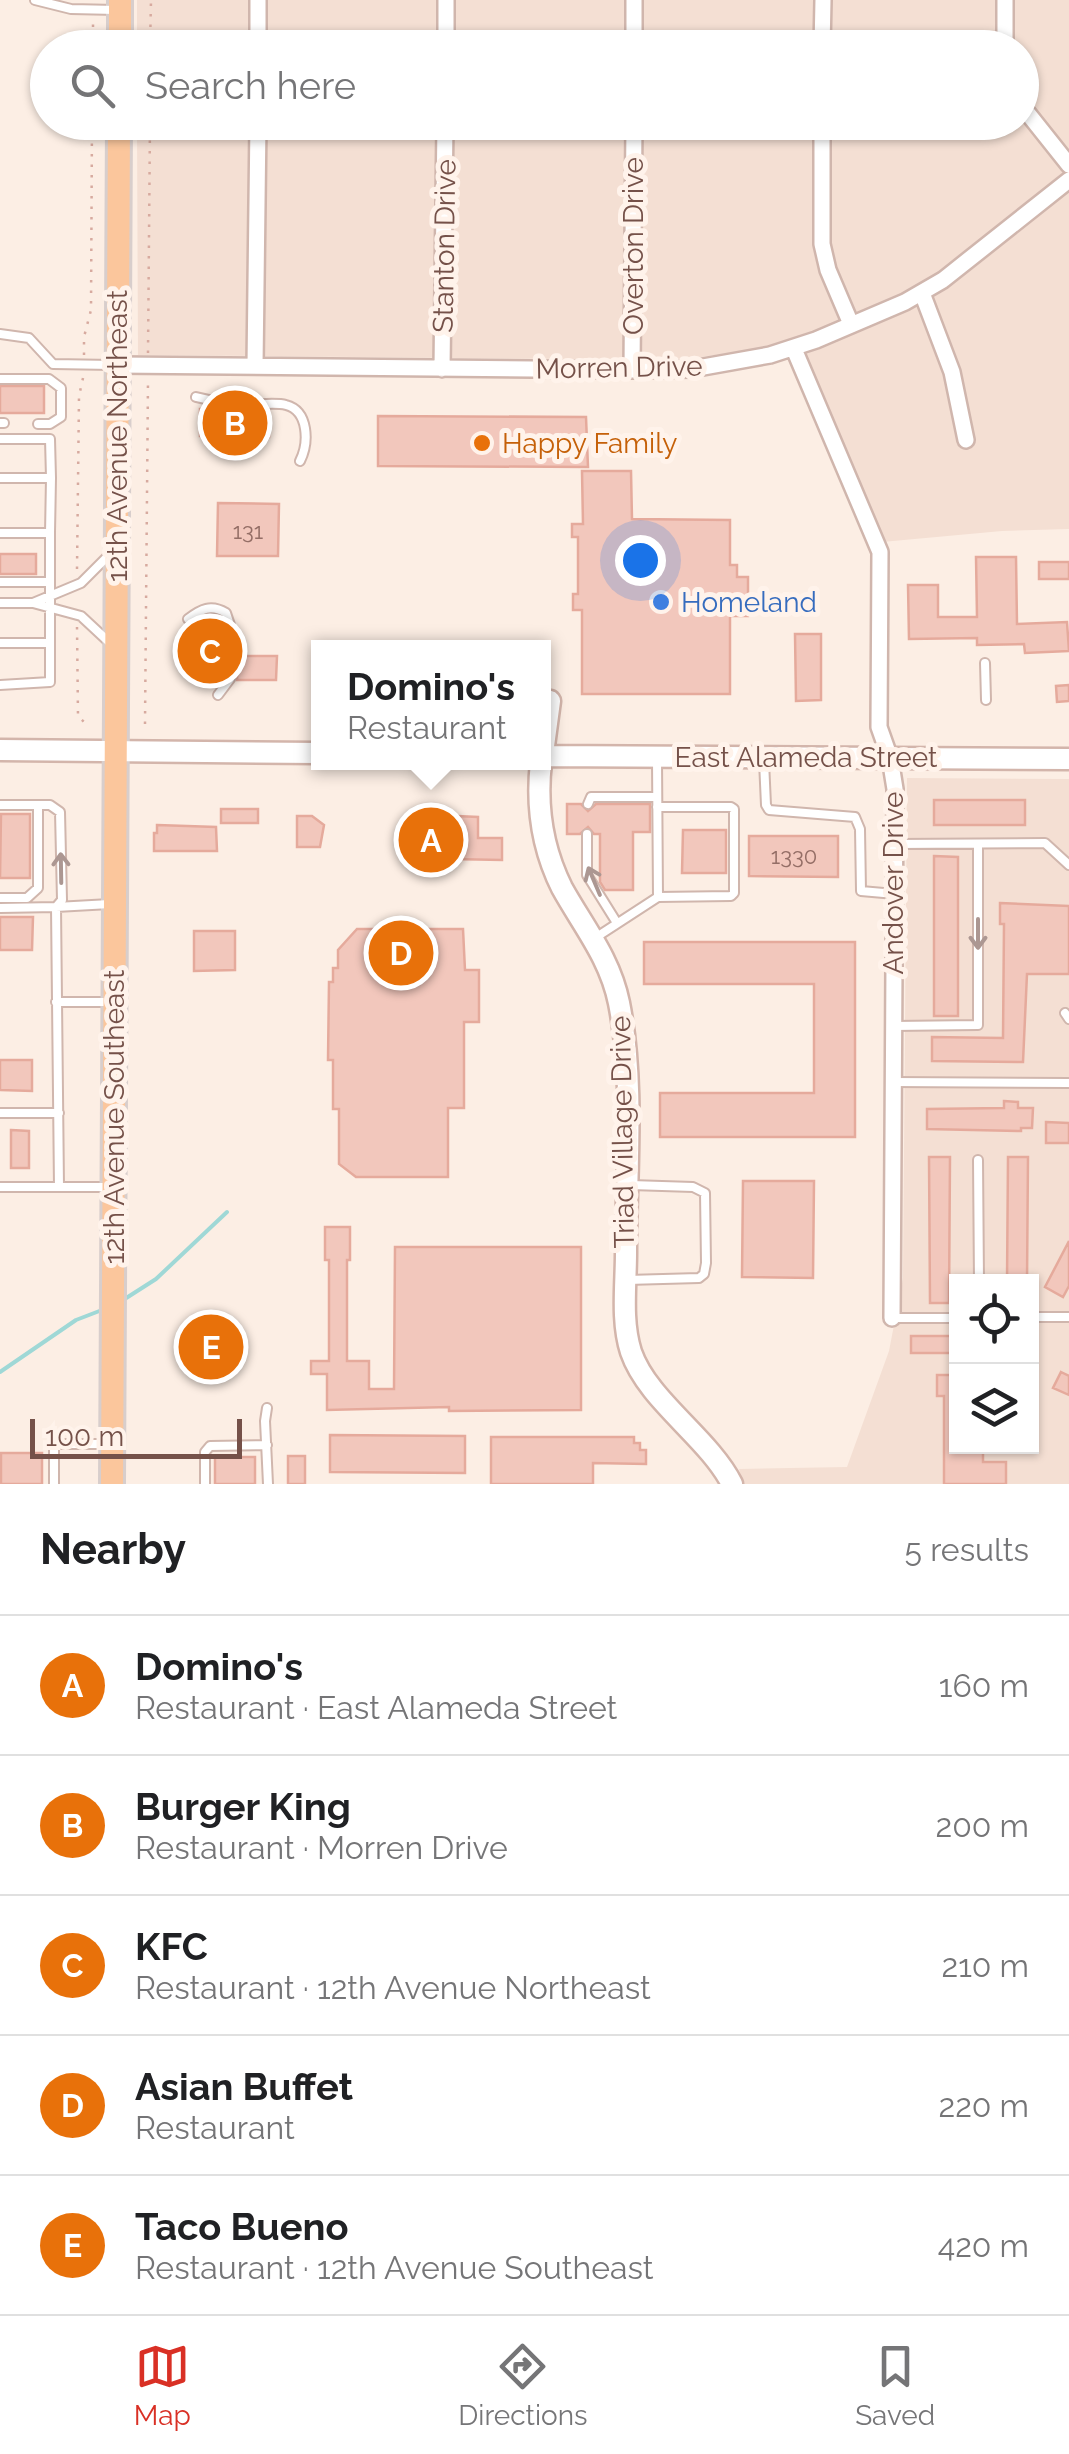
<!DOCTYPE html>
<html lang="en">
<head>
<meta charset="utf-8">
<style>
  :root { --surface:#fff; --page:#f2f2f2; --text:#202124; --muted:#757577; --line:#e0e0e0; --accent:#d93025 }
  body { margin:0; font-family:Raleway,sans-serif; background:var(--page); color:var(--text) }
  .controls { position:absolute; right:30px; bottom:30px; display:grid; overflow:hidden; border-radius:0px; box-shadow:0 2px 8px #0004 }
  .controls button { width:90px; height:90px; display:grid; place-items:center; padding:0; border:0; border-bottom:2px solid var(--line); background:var(--surface); color:var(--text); font:50px sans-serif }
  .scale { position:absolute; left:30px; bottom:25px; width:212px; box-sizing:border-box; padding-left:10px; border:5px solid #755149; border-top:0; font-size:28px; line-height:35px; white-space:nowrap; color:#755149; -webkit-text-stroke:8px #fff3eb; paint-order:stroke }
  .you { position:absolute; left:640px; top:560px; width:35px; height:35px; margin:-25px; border:8px solid #fff; border-radius:50%; background:#1a73e8; box-shadow:0 0 0 15px #1a73e833 }
  .badge { display:grid; place-items:center; width:65px; height:65px; border-radius:50%; background:var(--accent); color:#fff; font-size:32px; font-weight:700 }
  .pin { position:absolute; translate:-50% -50%; border:5px solid #fff; box-shadow:0 2px 10px #0006 }
  .popup { position:absolute; left:311px; top:640px; width:240px; height:130px; box-sizing:border-box; display:grid; place-content:center; border-radius:0px; background:var(--surface); filter:drop-shadow(0 2px 8px #0005); font-size:32px; white-space:nowrap; color:var(--muted) }
  .popup b { font-size:38px; color:var(--text) }
  .popup::after { content:''; position:absolute; left:50%; top:100%; margin-left:-20px; border:20px solid transparent; border-top-color:var(--surface) }
  .list { margin:0; padding:0; list-style:none }
  h2 { display:flex; justify-content:space-between; align-items:center; height:130px; margin:0; padding:0 40px; font-size:42px }
  h2 small { font-size:32px; font-weight:400; color:var(--muted) }
  .list li { display:grid; grid-template-columns:65px 1fr auto; gap:30px; align-items:center; box-sizing:border-box; height:140px; padding:0 40px; border-top:2px solid var(--line) }
  .list b { display:block; font-size:38px; white-space:nowrap }
  .list p { margin:0; font-size:32px; white-space:nowrap; color:var(--muted) }
  .list em { font-size:32px; font-style:normal; color:var(--muted) }
  .icon { flex:none; width:55px; height:55px; fill:none; stroke:currentColor; stroke-width:2; stroke-linecap:round; stroke-linejoin:round }
  .map { position:relative; flex:none; width:1069px; height:1484px; overflow:hidden }
  .search { position:absolute; background:var(--surface); box-shadow:0 2px 8px #0004; left:30px; right:30px; top:30px; height:110px; display:flex; align-items:center; gap:25px; box-sizing:border-box; padding:0 35px; border-radius:55px; color:var(--muted); font-size:38px }
  .sheet { height:830px; background:var(--surface) }
  nav { display:flex; justify-content:space-around; align-items:center; box-sizing:border-box; height:140px; border-top:2px solid var(--line); background:var(--surface); font-size:28px; color:var(--muted) }
  nav a { display:grid; justify-items:center; gap:5px }
  nav .on { color:var(--accent) }
  .map>svg:first-child { display:block }
</style>
</head>
<body>
<div class="map">
<svg width="1069" height="1484" viewBox="0 0 1069 1484">
  <rect width="100%" height="100%" fill="#fceee4"/>
  <path fill="#f4dfd3" fill-rule="evenodd" d="M137 0H1069V529L1002 531 882 542 798 336 767 347 682 360 138 355 137 123 1022 122V48L137 47Z
    M907 778 1069 779V1484H743L739 1469 847 1467 889 1351 903 1278ZM956 1282H1032V1446H956Z"/>
  <g fill="none" stroke-linecap="round" stroke-linejoin="round">
    <path stroke="#9fd8d6" stroke-width="4" d="M120 1302 156 1279 227 1212
      M0 1372 76 1320 102 1310"/>
  </g>
  <path fill="#f2c7bc" stroke="#e5aa9c" stroke-width="2.5" d="M0 386H44V413H0Z
    M200 409 269 411V437L200 436Z
    M378 416 586 417 588 467 378 466Z
    M582 471H631L632 519 730 520V565H737V577H748V616H730V694H582V610H573V594H578V537H572V524H583Z
    M218 503 279 504 278 556H217Z
    M0 554H36V574H0Z
    M976 557H1016L1017 624 1067 622 1069 651 1025 653 1024 644 977 645V638L909 639 908 585H938V617H977Z
    M1039 562H1069V579H1039Z
    M198 623H221V679H198Z
    M795 634H821V700L796 701Z
    M238 656H277L276 680H237Z
    M1069 685V701L1057 702 1056 686Z
    M934 800H1025V825H934Z
    M567 804H581L588 811 596 804H650V832H633V890H605L600 882V834H594L588 827 580 834H567Z
    M221 809H258V823H221Z
    M1 814H30V878H0Z
    M412 814 478 817V838H502V860L450 859V866H412Z
    M297 816H312L324 825 320 847H297Z
    M157 825 216 827 217 851H154V833H157Z
    M683 830H726V873H682Z
    M749 836H838V877L749 876Z
    M934 856 958 857V1016H934Z
    M1000 903 1069 906V974H1027L1023 1062 932 1061V1037L1003 1038 1004 924H1000Z
    M0 917H33L32 950H0Z
    M357 929H463L465 970H479V1022H464V1108H448V1177H356L339 1164V1109H333V1060H328L329 982H333V968H338V950Z
    M194 931H235V970L194 971Z
    M644 942H855V1137H660V1093H814V984H644Z
    M0 1060H32V1091L0 1090Z
    M1004 1101 1018 1102V1108H1033L1032 1128H1021V1131L927 1129V1109L1004 1108Z
    M1046 1122 1069 1123V1143H1046Z
    M11 1130 29 1131V1168H11Z
    M929 1157H950L949 1303H930Z
    M1008 1157H1028L1027 1282H1007Z
    M743 1181H814L813 1278 742 1277Z
    M325 1227H350V1260H347V1361H369V1389H394L395 1247H581V1410L449 1411V1407L327 1410V1374H311V1361H329V1260H325Z
    M1069 1241V1286L1063 1297 1045 1287Z
    M233 1336 234 1357 189 1358V1337Z
    M911 1336H956V1353H911Z
    M1061 1372 1069 1376V1395L1053 1388Z
    M937 1375H956V1446H983V1462H1006V1484H944V1396H937Z
    M330 1435 465 1436V1473L330 1472Z
    M491 1437H634V1443H640V1450H646V1464L593 1463V1484H491Z
    M1 1453H42V1484H1Z
    M288 1456H305V1484H288Z
    M215 1457H255V1484H215Z"/>
  <g fill="none" stroke-linecap="round" stroke-linejoin="round">
    <defs>
      <path id="lane" d="M35 0 71 9 116 10
        M0 334 29 338 53 364 113 365
        M0 379H49L61 388V417L50 424H38
        M196 397C218 403 238 404 261 404 268 404 279 403 286 405 309 411 309 443 300 461
        M0 423H4
        M0 439H50L51 478
        M0 478H51L50 533
        M0 533H50V682L0 685
        M109 555 81 583 33 603 81 616 110 643
        M0 582H50
        M0 603H33
        M188 619C201 609 211 604 226 613L230 625V679L218 695
        M0 643H50
        M985 663 986 700
        M764 761 766 805 769 810 855 817 860 829 861 891 895 894
        M588 804 591 797H657
        M0 805H50L60 812 62 900 56 907 0 908
        M657 807H731L734 809V893L731 896 658 897
        M587 834V875L617 923
        M895 844 1045 843 1069 865
        M0 898H27L38 888V805
        M595 938 658 897 657 760
        M56 1002H110
        M1065 1013 1069 1019
        M893 1026 978 1025V844
        M892 1082 1069 1083
        M0 1113H59
        M978 1160 979 1282
        M0 1187H110
        M59 1187 56 907 110 904
        M627 1280 699 1278 704 1274 706 1263 705 1193 693 1187 631 1185
        M1032 1317H1069
        M892 1318H956
        M267 1408 265 1421 268 1484
        M54 1484V1444H110
        M205 1484V1452L210 1446 267 1445"/>
      <path id="street" d="M258 48V0
        M446 48V0
        M634 48V0
        M822 48 823 0
        M1005 48V0
        M1022 106 1069 165
        M822 122V244L828 270 851 324
        M922 293 952 372 966 440
        M794 349 880 552 879 727 890 758 895 789 892 1318
        M117 365 632 370 692 369 770 355 816 340 905 302 943 280 1069 180
        M255 366 258 122
        M442 369 445 122
        M632 370 634 122"/>
      <path id="secondary" d="M544 746 550 701
        M0 750 318 753
        M544 756 1069 759
        M541 762C536 806 542 848 562 888 583 926 610 958 619 1003 635 1084 626 1171 626 1253 626 1285 621 1321 631 1352 648 1401 708 1437 732 1484"/>
      <path id="primary" d="M120 48V0
        M112 1484 119 122"/>
    </defs>
    <use href="#lane" stroke="#d0b6ad" stroke-width="12"/>
    <use href="#street" stroke="#d0b6ad" stroke-width="20"/>
    <use href="#secondary" stroke="#d3b5ab" stroke-width="25"/>
    <use href="#primary" stroke="#d8cecc" stroke-width="28"/>
    <path stroke="#d7aa9f" stroke-width="2.5" stroke-dasharray="2.5 8" stroke-linecap="butt" d="M93 48V19
      M150 48 151 0
      M148 353 150 122
      M84 355V337L91 310 92 122
      M77 569 79 396 83 378
      M77 627 78 716 85 723
      M145 724 148 381"/>
    <use href="#lane" stroke="#fff" stroke-width="8"/>
    <use href="#street" stroke="#fff" stroke-width="15"/>
    <use href="#secondary" stroke="#fff" stroke-width="20"/>
    <use href="#primary" stroke="#fbc69c" stroke-width="22"/>
  </g>
  <defs><path id="oneway-shaft" d="M-6 0H5M1.5-3L5.5 0L1.5 3" fill="none" stroke-width="1.6" stroke-linecap="round" stroke-linejoin="round" transform="scale(2.5)"/></defs>
  <g stroke="#ac9792">
    <use href="#oneway-shaft" transform="translate(61 868) rotate(-91)"/>
    <use href="#oneway-shaft" transform="translate(594 881) rotate(-113)"/>
    <use href="#oneway-shaft" transform="translate(978 934) rotate(90)"/>
  </g>
  <circle fill="#e8710a" stroke="#fff3eb" stroke-width="4" cx="482" cy="443" r="10"/>
  <circle fill="#3f7fe0" stroke="#fff3eb" stroke-width="4" cx="661" cy="602" r="10"/>
  <g text-anchor="middle" stroke-width="10" stroke-linejoin="round" paint-order="stroke">
    <g font-size="22" fill="#946e66">
      <text x="248" y="539">131</text>
      <text x="794" y="864">1330</text>
    </g>
    <g font-size="28" fill="#755149" stroke="#fff3eb">
      <text transform="translate(444 246) rotate(-89)" y="10">Stanton Drive</text>
      <text transform="translate(633 246) rotate(-90)" y="10">Overton Drive</text>
      <text transform="translate(619 367) rotate(-1)" y="10">Morren Drive</text>
      <text transform="translate(117 436) rotate(-90)" y="10">12th Avenue Northeast</text>
      <text x="806" y="767">East Alameda Street</text>
      <text transform="translate(893 883) rotate(-90)" y="10">Andover Drive</text>
      <text transform="translate(114 1117) rotate(-90)" y="10">12th Avenue Southeast</text>
      <text transform="translate(622 1132) rotate(-91)" y="10">Triad Village Drive</text>
    </g>
    <g font-size="28" fill="#c56008" stroke="#fff3eb" text-anchor="start">
      <text x="502" y="453">Happy Family</text>
    </g>
    <g font-size="28" fill="#366cbe" stroke="#fff3eb" text-anchor="start">
      <text x="681" y="612">Homeland</text>
    </g>
  </g>
</svg>
<div class="controls">
<button><svg class="icon" aria-label="locate" viewBox="0 0 24 24"><circle cx="12" cy="12" r="6"/><path d="M12 2v4M12 18v4M2 12h4M18 12h4"/></svg></button>
<button><svg class="icon" aria-label="layers" viewBox="0 0 24 24"><path d="M12 4l9 5-9 5-9-5zM3 14l9 5 9-5"/></svg></button>
</div>
<div class="scale">100 m</div>
<div class="you"></div>
<div class="pin badge" style="left:431px;top:840px;background:#e8710a">A</div>
<div class="popup"><b>Domino's</b>Restaurant</div>
<div class="pin badge" style="left:235px;top:423px;background:#e8710a">B</div>
<div class="pin badge" style="left:210px;top:651px;background:#e8710a">C</div>
<div class="pin badge" style="left:401px;top:953px;background:#e8710a">D</div>
<div class="pin badge" style="left:211px;top:1347px;background:#e8710a">E</div>
<div class="search"><svg class="icon" aria-label="search" viewBox="0 0 24 24"><circle cx="10" cy="10" r="6"/><path d="M15 15l6 6"/></svg>Search here</div>
</div>
<section class="sheet">
<h2>Nearby<small>5 results</small></h2>
<ul class="list">
<li><span class="badge" style="background:#e8710a">A</span><div><b>Domino's</b><p>Restaurant · East Alameda Street</p></div><em>160 m</em></li>
<li><span class="badge" style="background:#e8710a">B</span><div><b>Burger King</b><p>Restaurant · Morren Drive</p></div><em>200 m</em></li>
<li><span class="badge" style="background:#e8710a">C</span><div><b>KFC</b><p>Restaurant · 12th Avenue Northeast</p></div><em>210 m</em></li>
<li><span class="badge" style="background:#e8710a">D</span><div><b>Asian Buffet</b><p>Restaurant</p></div><em>220 m</em></li>
<li><span class="badge" style="background:#e8710a">E</span><div><b>Taco Bueno</b><p>Restaurant · 12th Avenue Southeast</p></div><em>420 m</em></li>
</ul>
</section>
<nav>
<a class="on"><svg class="icon" aria-label="map" viewBox="0 0 24 24"><path d="M3 6l6-2 6 2 6-2v14l-6 2-6-2-6 2zM9 4v14M15 6v14"/></svg>Map</a>
<a><svg class="icon" aria-label="directions" viewBox="0 0 24 24"><path d="M12 3l9 9-9 9-9-9zM9 14v-3h6M13 9l2 2-2 2"/></svg>Directions</a>
<a><svg class="icon" aria-label="saved" viewBox="0 0 24 24"><path d="M7 4h10v16l-5-4-5 4z"/></svg>Saved</a>
</nav>
</body>
</html>
